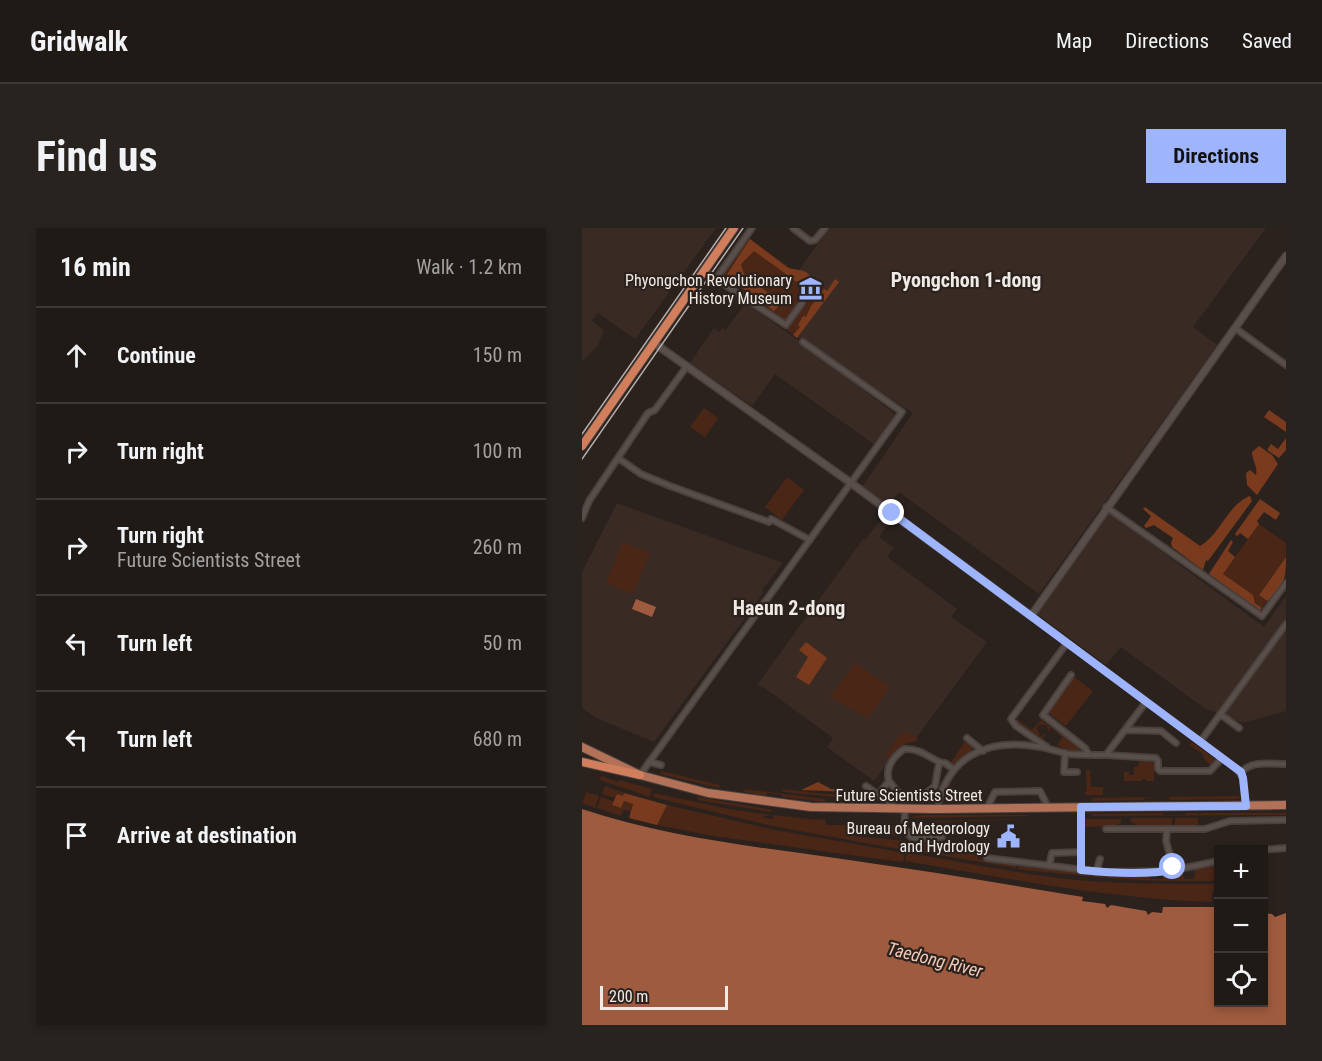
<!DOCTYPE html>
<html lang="en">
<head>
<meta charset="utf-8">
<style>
  :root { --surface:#201a16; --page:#28231f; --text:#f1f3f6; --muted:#a2a1a1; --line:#3d3835; --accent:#9eb4fd }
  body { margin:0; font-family:"Roboto Condensed",sans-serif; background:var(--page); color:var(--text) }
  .controls { position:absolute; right:18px; bottom:18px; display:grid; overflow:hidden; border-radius:0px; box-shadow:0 3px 9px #0003 }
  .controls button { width:54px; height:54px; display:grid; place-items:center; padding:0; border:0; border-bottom:2px solid var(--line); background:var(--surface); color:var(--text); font:30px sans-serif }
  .scale { position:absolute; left:18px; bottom:15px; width:128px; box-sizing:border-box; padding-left:6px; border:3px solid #f0eae7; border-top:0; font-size:16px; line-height:21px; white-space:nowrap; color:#f0eae7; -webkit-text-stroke:4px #2b221e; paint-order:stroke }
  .stop { position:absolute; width:18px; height:18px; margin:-14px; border:4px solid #9eb4fd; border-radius:50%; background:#fff }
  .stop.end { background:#9eb4fd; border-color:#fff; box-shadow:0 2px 6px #0008 }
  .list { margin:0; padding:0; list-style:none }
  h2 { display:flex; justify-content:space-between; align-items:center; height:78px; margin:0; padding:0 24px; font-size:26px }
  h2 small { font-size:20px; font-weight:400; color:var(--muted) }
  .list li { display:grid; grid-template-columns:39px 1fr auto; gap:18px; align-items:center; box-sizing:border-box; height:96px; padding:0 24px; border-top:2px solid var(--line) }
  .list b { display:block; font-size:22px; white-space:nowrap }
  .list p { margin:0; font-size:20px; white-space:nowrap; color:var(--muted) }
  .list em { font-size:20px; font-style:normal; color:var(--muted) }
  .icon { flex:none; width:33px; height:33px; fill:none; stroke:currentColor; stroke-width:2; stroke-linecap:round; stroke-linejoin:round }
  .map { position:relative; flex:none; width:704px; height:797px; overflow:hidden; border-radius:0px }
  header { display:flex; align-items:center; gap:36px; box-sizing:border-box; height:84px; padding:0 30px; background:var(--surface); border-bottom:2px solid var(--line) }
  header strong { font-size:28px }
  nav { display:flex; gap:33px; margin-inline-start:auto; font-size:21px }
  .intro { display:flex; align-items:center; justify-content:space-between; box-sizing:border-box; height:144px; padding:0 36px }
  h1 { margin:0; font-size:42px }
  .button { padding:15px 27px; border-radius:0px; background:var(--accent); color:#111; font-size:21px; font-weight:700 }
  main { display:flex; gap:36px; padding:0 36px }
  aside { flex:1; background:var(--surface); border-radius:0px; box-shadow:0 3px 9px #0003 }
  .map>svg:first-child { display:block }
</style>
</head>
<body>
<header>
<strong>Gridwalk</strong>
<nav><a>Map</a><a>Directions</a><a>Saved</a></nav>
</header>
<div class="intro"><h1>Find us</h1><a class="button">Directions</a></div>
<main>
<aside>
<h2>16 min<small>Walk · 1.2 km</small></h2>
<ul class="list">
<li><svg class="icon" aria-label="ahead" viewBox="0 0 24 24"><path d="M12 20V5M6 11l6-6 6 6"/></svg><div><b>Continue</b></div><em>150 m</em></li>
<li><svg class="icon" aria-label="right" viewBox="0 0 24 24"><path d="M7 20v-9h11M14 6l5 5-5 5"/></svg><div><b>Turn right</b></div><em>100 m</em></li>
<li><svg class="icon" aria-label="right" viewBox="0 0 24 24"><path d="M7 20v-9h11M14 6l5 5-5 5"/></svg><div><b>Turn right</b><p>Future Scientists Street</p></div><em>260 m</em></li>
<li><svg class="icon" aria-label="left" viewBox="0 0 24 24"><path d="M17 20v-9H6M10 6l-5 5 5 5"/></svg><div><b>Turn left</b></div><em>50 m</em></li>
<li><svg class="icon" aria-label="left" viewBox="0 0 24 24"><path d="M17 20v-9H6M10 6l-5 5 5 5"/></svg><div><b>Turn left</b></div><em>680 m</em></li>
<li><svg class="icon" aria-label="arrive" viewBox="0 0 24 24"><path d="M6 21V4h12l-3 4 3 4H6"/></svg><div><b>Arrive at destination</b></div></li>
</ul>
</aside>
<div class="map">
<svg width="704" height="797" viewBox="0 0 704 797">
  <rect width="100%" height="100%" fill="#2b221e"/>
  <path fill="#392a24" d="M0 0H134L53 111 16 85 10 93 22 102 16 117 7 127 0 133Z
    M247 0H684L611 99 635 117 457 366 317 264 307 277 280 259 331 185 215 109V45Z
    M164 75 217 113 314 187 293 217 193 146 170 178 108 135 132 100 137 104 140 100 143 102Z
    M35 275 201 335 180 362 182 364 72 514 14 490 0 480V344Z
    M526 284 682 399 704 368V490L703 483 661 495 622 480 539 419 524 437 455 386Z
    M304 285 311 290 297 309 312 320 305 329 375 381 369 389 405 414 332 513 325 510 292 553 245 519 251 510 184 461 175 457 281 311 283 312Z"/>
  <path fill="#4a2617" d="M167 10 215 45 225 47 247 63 215 109 204 101 208 96 141 48Z
    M122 180 136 190 123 209 108 199Z
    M205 249 222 262 200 292 183 279Z
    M677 296 704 315V329L677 366 685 373 680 380 641 345Z
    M40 314 68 325 51 366 24 355Z
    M273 435 308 459 286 490 248 469Z
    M492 449 511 463 484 498 465 484Z
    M435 491 450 502 459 492 496 519 498 523 487 522 475 518 480 509 469 500 460 511 457 509 466 504 465 497H456L455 501 458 506 456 508 434 493Z
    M326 504 336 511 333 514C321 514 312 521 306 531L303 528 319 505Z
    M383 513 390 518V522L371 536H368Z
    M610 514 632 530 633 533 629 538 622 531 621 526 607 517Z
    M558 532H569L572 534V553H564V551H560V553H542V544H547V547H552V539L556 538Z
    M504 542H508L509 559H521V567H503V563H505Z
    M79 543 138 557 137 560 78 546Z
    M19 548 36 554 37 552 70 561 68 569 18 552Z
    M368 553V564L390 565V568L364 569Z
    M23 558 42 565 41 568 35 566 33 570 20 566Z
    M282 559 295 569H252L202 564 199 561 243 566H277Z
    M161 561 243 571V574L200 569V567L185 565 184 568 162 564Z
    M4 564 17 568 13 580 0 575Z
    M72 565 147 581 189 587 182 588V590L191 591V587L228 591V594L229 591 244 592V597H270L271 608 324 613 322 622 190 598 71 569Z
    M659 568 656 571 587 572V569Z
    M19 569 31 573 30 577 39 580 41 573 51 576 49 583 41 582 39 588 15 580Z
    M116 569 190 582 189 584 116 572Z
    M574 569 563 570 562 572 510 573V570Z
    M85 577 193 602 323 625 322 632 319 634 131 608 75 597Z
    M581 585V587H603L604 585H616V587L620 585H704V587L510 588V586Z
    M340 587H444L448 588 326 590Z
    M549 590H590V598H558L549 594Z
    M593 590H616V598H593Z
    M449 591 354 594V608H350V593Z
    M503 591H539V595L531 598 502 599Z
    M298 598H316V607L298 608Z
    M326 612H348L349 626 325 622Z
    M396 621V631L435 637 434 640 351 626 352 622 383 626Z
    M325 625C378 633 431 645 484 651 535 656 586 656 636 656V664H630V674C526 671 425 650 323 633Z
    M636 636V653H593V647L602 643 601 646 603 651H612L613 644 610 641Z
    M437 637 520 647H567L568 651H581L582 647 591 645V653C539 652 488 647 436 641Z"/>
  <path fill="#7a3a1d" d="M168 11 206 40 222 43 241 56 239 58 226 49 219 57 172 23 159 36 162 46 195 72 197 69 202 73 192 83 144 48Z
    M253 51 257 54 215 110 211 107 218 99 216 97 221 88 224 89 229 78 242 61 245 63Z
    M687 182 704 194V204L682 189Z
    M704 210V222L697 230 685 222 689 216 696 221Z
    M677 218 690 227 696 236 675 267 665 257 664 245 668 242 674 247C676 239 670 232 670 224Z
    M668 268 670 273 626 333 624 332 621 342 590 319 589 315 591 310 572 297 564 300 562 298 569 288 561 281 563 279 618 318C638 307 646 276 668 268Z
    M678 271 698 285 694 292 682 284 675 293 677 296 666 311 658 305 655 308 653 306Z
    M649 312 651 314 646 323 653 329 641 346 671 367 673 375 680 380 678 382 627 346Z
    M704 329C704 347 703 363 685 373L677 367Z
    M224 414 245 430 227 457 214 449 226 429 217 422Z
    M236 554 249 561 266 562V564L219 562Z
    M42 565 85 577 75 597 47 590 51 576 42 573 39 580 30 577 35 566 41 568Z"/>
  <path fill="#9f5b3f" d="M54 371 74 379 70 389 50 381Z
    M0 581C87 610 177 619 267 632 345 643 423 656 501 669L500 673 523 676 525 680 529 677 564 683 566 687 570 684 580 685 581 679H636V774H682V685L690 686 693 689 704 685V797H0Z"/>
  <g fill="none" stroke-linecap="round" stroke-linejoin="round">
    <defs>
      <path id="minor" d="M211 0 228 13 233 12 243 0
        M122 43 204 97 220 75
        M134 51 170 0
        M653 100 704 137
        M36 230 59 246 88 258 187 294 189 291 228 312
        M524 279 680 388 704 355
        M0 290 7 273 66 185 73 182 105 138
        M449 388 655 541 661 550 664 578
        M489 447 461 487 503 520 507 527
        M638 486 657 500
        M543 502 579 503 594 515
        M385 510 401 523
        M618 514 704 396
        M465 519 434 498 429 491 485 415
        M483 525 482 544H495
        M524 527 574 530 576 533V541L578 543H628L640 530
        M67 534 79 537
        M659 544C671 532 688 536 704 536
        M58 547 320 184 221 114
        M307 553 318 567 343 566 353 558 357 535
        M284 558 311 578
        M296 567 307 553C303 540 311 529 322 521 343 520 351 535 363 535L371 541
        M499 579V642
        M323 580C323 592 320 604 331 610L360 609
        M405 580 413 564 458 563 466 579
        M355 581C365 530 402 511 451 518 464 519 475 524 487 526 500 527 512 527 524 527L564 474
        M524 601H623L648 593 704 592
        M585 602 584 613 592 642
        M676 622 704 620
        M405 630 519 644 588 643 636 633
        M467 638 470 625 499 624
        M514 644 518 631"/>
      <path id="tertiary" d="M72 115 269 255 449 388 704 28"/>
      <path id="primary" d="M0 519 58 547 126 565 229 579 355 581 704 577"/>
      <path id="trunk" d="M0 218 152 0
        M0 534 58 547"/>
    </defs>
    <use href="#minor" stroke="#48413e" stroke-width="8"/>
    <use href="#tertiary" stroke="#48413e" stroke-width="9"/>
    <use href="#primary" stroke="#48413e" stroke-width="10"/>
    <use href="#trunk" stroke="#48413e" stroke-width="10"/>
    <use href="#minor" stroke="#594e4a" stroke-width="4.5"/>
    <use href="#tertiary" stroke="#594e4a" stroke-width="6"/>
    <use href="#primary" stroke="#b37257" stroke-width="8"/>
    <use href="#trunk" stroke="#d17e5c" stroke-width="8"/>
    <path stroke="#b6afac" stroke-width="1.5" d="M0 206 144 0
      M0 231 161 0"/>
  </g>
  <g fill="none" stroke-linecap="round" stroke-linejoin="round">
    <path stroke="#9eb4fd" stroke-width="8" d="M310 285 659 544 661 550 664 578 499 579V642C529 645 562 647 592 642L591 639"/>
  </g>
  <defs>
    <symbol id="museum-bare" viewBox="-9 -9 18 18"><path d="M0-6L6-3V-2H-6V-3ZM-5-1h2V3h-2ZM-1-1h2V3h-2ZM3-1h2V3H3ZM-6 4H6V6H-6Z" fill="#9eb4fd" stroke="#2b221e" stroke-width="2.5" paint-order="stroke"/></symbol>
    <symbol id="civic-bare" viewBox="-9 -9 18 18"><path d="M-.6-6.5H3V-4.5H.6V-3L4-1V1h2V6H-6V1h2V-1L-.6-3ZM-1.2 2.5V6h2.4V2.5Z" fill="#9eb4fd" stroke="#2b221e" stroke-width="2.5" paint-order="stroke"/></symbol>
  </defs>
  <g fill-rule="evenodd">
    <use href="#museum-bare" x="212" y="44" width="33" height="33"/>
    <use href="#civic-bare" x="410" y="592" width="33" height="33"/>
  </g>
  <g text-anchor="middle" stroke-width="4.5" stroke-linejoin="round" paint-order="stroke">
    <g font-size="16" fill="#f0eae7" stroke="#2b221e" text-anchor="end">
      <text x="210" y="58">Phyongchon Revolutionary<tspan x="210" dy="18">History Museum</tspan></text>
      <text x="408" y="606">Bureau of Meteorology<tspan x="408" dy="18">and Hydrology</tspan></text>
    </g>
    <g font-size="16" fill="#f0eae7" stroke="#2b221e">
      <text x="327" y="573">Future Scientists Street</text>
    </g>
    <g font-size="18" font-style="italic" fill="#f1c9b8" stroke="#2b221e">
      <text transform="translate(353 732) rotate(14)" y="6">Taedong River</text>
    </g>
    <g font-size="20" font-weight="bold" fill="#f0eae7" stroke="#2b221e">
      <text x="384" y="59">Pyongchon 1-dong</text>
      <text x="207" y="387">Haeun 2-dong</text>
    </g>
  </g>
</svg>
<div class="controls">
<button>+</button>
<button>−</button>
<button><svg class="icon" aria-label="locate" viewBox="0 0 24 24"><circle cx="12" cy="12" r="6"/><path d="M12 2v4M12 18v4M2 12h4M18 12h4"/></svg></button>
</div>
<div class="scale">200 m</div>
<div class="stop" style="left:591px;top:639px"></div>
<div class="stop end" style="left:310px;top:285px"></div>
</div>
</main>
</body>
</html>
